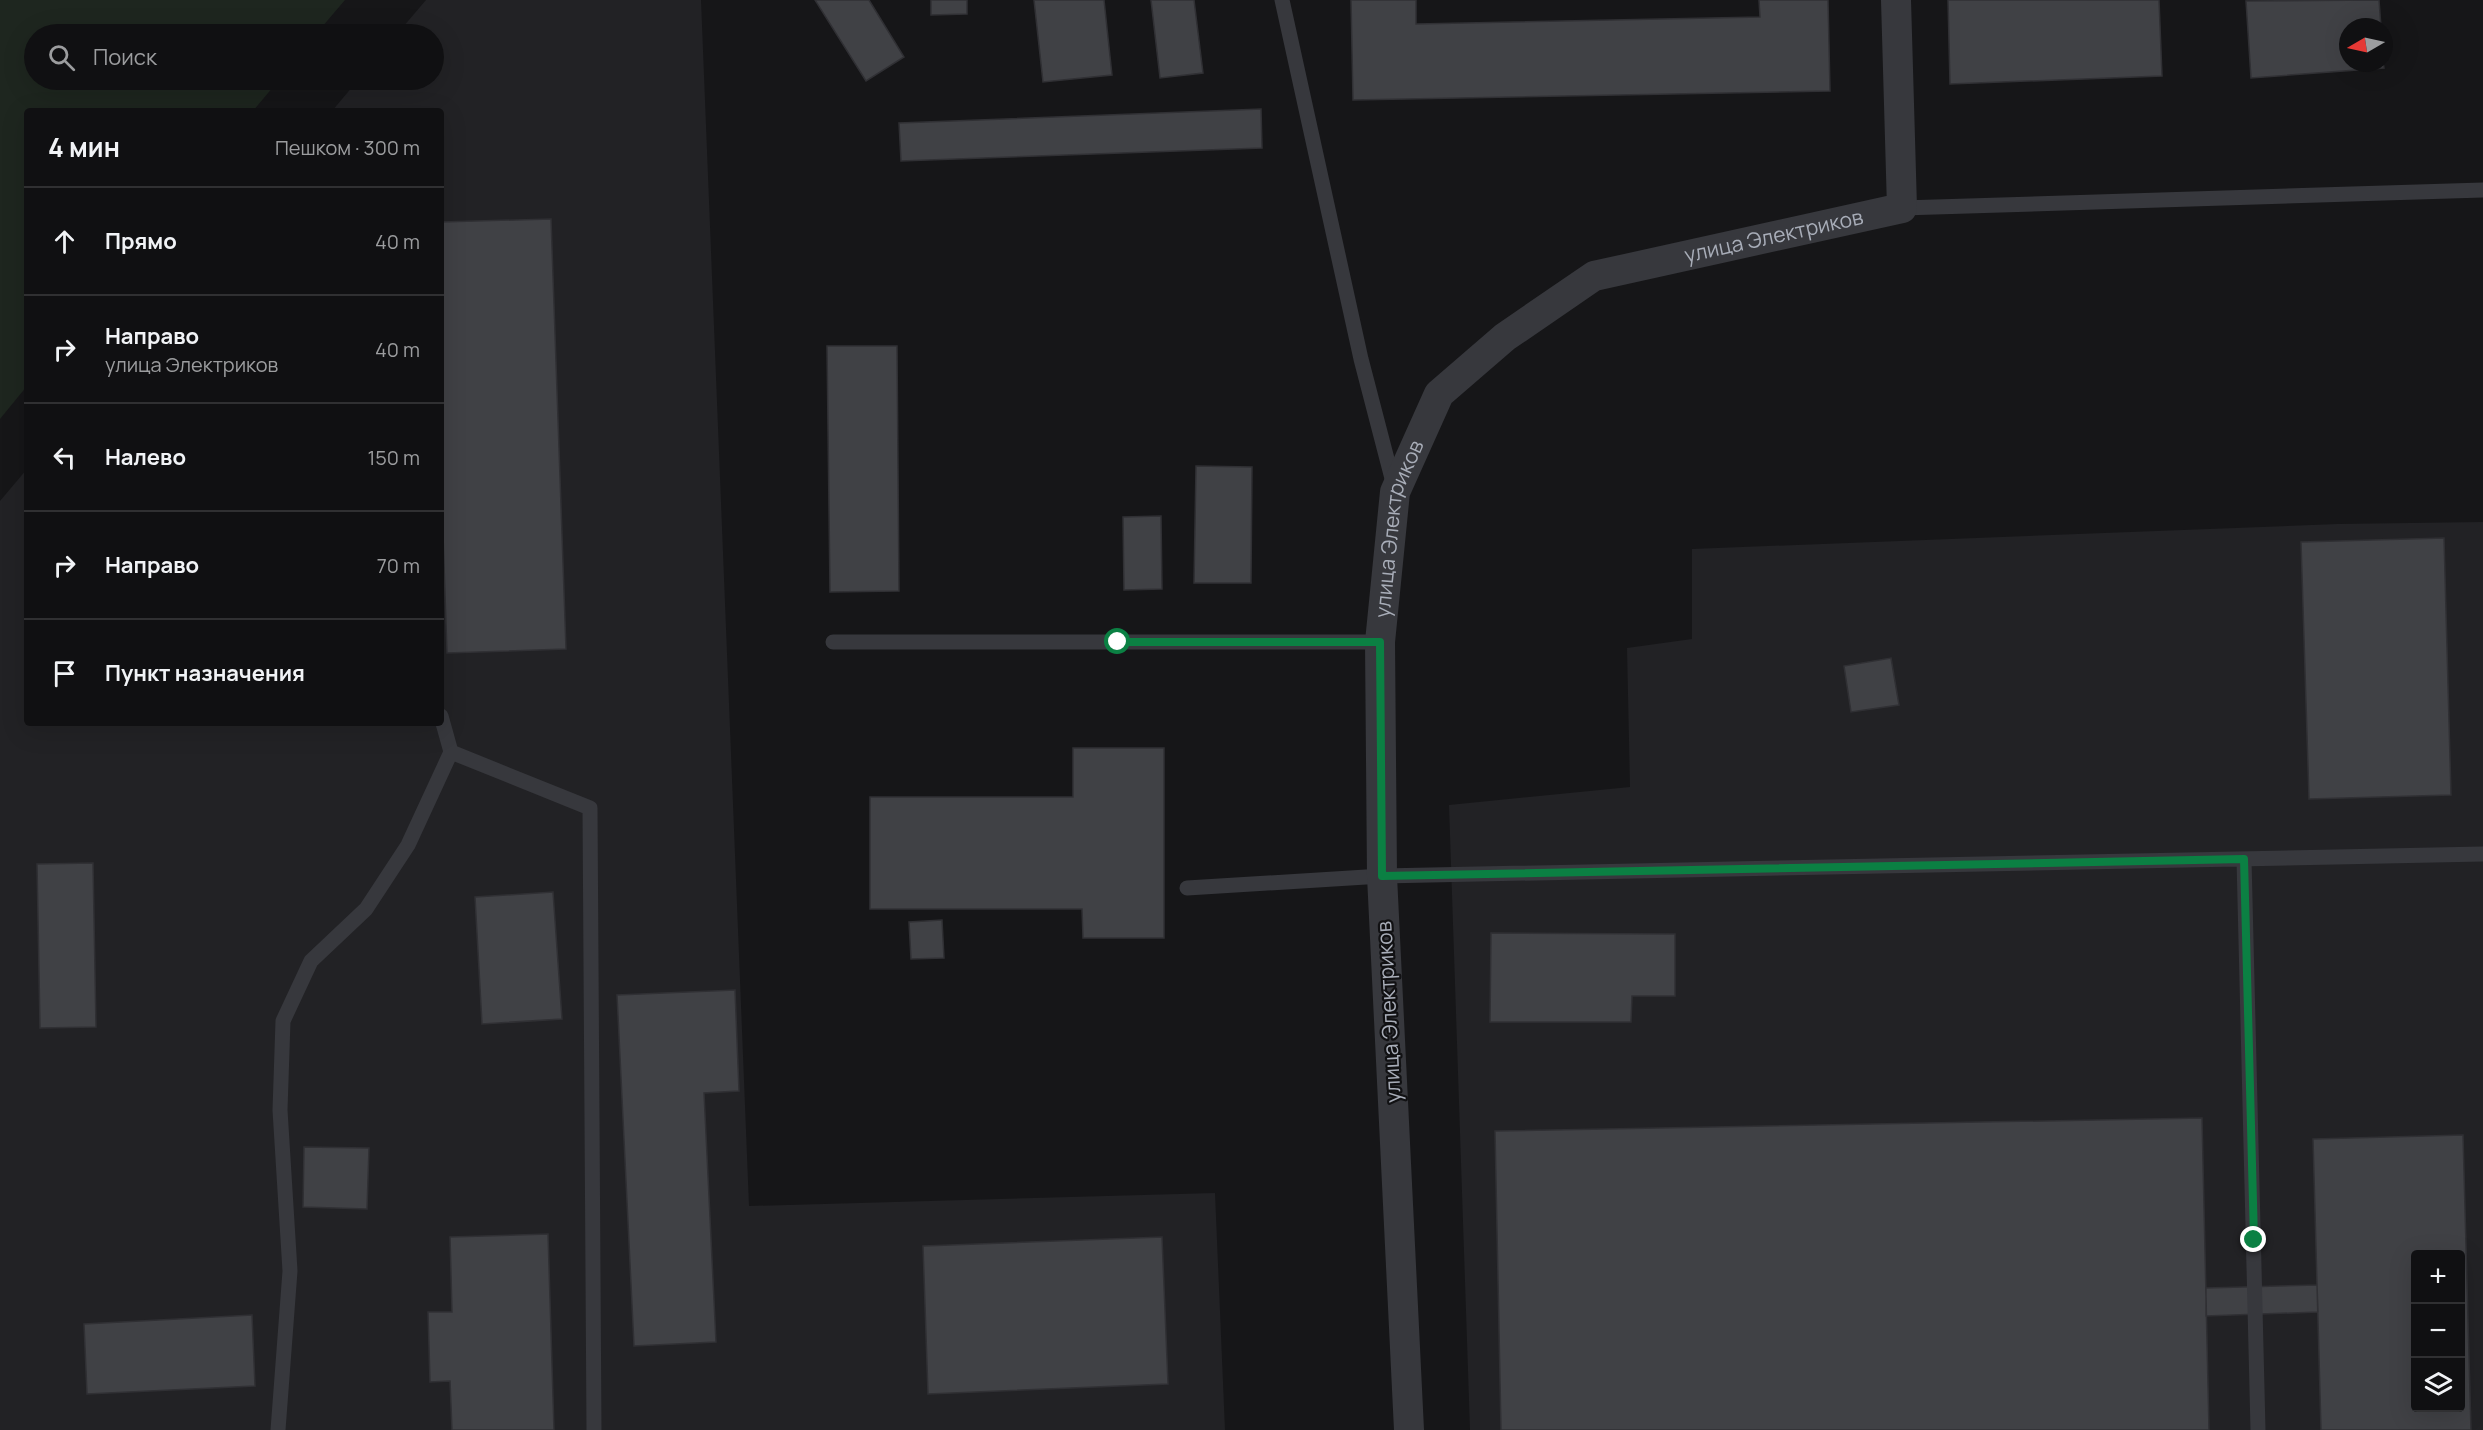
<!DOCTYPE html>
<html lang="ru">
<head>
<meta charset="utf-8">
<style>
  :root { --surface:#101012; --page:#1e1e20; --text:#f1f3f6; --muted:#9c9d9f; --line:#303032 }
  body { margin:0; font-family:Manrope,sans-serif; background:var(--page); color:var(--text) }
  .controls { position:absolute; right:18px; bottom:18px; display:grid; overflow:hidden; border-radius:6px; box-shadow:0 6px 24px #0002 }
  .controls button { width:54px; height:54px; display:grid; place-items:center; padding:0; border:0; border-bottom:2px solid var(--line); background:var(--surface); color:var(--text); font:30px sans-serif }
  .compass { position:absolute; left:2339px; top:18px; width:54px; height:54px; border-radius:50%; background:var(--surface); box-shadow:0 6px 24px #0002; rotate:261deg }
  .stop { position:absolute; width:18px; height:18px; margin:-14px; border:4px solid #0b8043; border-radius:50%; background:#fff }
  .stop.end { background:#0b8043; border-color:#fff; box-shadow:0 2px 6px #0008 }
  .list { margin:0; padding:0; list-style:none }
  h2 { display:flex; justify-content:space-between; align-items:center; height:78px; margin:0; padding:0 24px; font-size:26px }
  h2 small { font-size:20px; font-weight:400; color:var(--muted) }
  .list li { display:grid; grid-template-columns:39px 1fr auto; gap:18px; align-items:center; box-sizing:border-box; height:108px; padding:0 24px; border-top:2px solid var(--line) }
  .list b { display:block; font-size:22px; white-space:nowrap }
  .list p { margin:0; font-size:20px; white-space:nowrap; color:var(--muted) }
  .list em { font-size:20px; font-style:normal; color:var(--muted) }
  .icon { flex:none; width:33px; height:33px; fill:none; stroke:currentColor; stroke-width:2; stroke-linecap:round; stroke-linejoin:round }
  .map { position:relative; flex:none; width:2483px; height:1430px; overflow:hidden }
  .search { position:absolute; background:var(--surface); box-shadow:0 6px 24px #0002; left:24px; top:24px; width:420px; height:66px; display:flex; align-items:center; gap:15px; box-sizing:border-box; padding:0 21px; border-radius:33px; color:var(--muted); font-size:22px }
  .panel { position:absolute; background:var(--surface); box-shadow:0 6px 24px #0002; left:24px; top:108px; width:420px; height:618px; border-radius:6px }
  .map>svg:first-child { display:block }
</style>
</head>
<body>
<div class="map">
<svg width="2483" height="1430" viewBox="0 0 2483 1430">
  <rect width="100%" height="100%" fill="#161618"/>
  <path fill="#222225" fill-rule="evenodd" d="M426 0H701L749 1206 1215 1193 1225 1430H0V501L27 469V723H441V111H332L358 80H434V34H397Z
    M2483 522V1430H1470L1449 805 1630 787 1627 648 1692 639V549L2338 524ZM2416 1254H2460V1408H2416Z"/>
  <path fill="#1e261f" d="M0 0H345L316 34H34V80H279L253 111H27V386L0 419Z"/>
  <path fill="#404145" stroke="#303034" stroke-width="1.5" fill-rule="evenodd" d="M815 0H869L904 57 866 81Z
    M931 0H967V14L931 15Z
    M1034 0H1104L1112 75 1043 82Z
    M1151 0H1194L1203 73 1160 78Z
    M1351 0H1416V24L1760 17 1759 0H1828L1830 91 1353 100Z
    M1948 0H2159L2162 76 1950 84Z
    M2379 0 2381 27H2348V63H2383L2384 68 2251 78 2246 1Z
    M1261 109 1262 148 901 161 899 123Z
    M551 219 566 649 447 653 441 476V222Z
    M827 346H897L899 591 830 592Z
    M1196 466 1252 467 1251 583H1194Z
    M1161 516 1162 589 1124 590 1123 517Z
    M2444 538 2451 795 2309 799 2301 542Z
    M1891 658 1899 705 1851 712 1844 666Z
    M1073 748H1164V938H1083L1082 909H870V797H1073Z
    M93 863 96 1027 40 1028 37 864Z
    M553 892 562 1019 482 1024 475 897Z
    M942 920 944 958 911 959 909 922Z
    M1491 933 1675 934V996H1632L1631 1022H1490Z
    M735 990 739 1091 704 1093 716 1342 634 1346 617 995Z
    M2202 1118 2209 1430H1501L1495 1131Z
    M2463 1135 2471 1430H2321L2313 1139ZM2416 1254H2460V1408H2416Z
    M304 1147 369 1148 367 1209 303 1207Z
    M548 1234 554 1430H452L450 1381 430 1382 428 1312H452L450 1237Z
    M1162 1237 1168 1384 928 1394 923 1246Z
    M2317 1285 2318 1312 2206 1316V1288Z
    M252 1315 255 1386 87 1394 84 1324Z"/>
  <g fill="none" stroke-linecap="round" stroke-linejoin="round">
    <path stroke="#37383d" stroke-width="15" d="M1282 0 1361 359 1394 486
      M1902 208 2483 190
      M833 642H1380
      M441 716 451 752 590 808 594 1430
      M2244 859 2258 1430
      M1187 888 1382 876 2483 854
      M278 1430 290 1271 280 1110 283 1021 311 961 366 909 408 845 451 752"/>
    <path stroke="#37383d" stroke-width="30" id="s1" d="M1409 1430 1382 876 1380 642 1395 492 1439 394 1505 337 1594 276 1902 208 1896 0"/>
  </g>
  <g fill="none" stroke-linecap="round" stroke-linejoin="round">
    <path stroke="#0b8043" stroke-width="8" d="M1118 642H1380L1382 876 2244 859 2254 1240"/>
  </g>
  <g text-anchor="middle" stroke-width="4.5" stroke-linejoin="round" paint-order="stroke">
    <g font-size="21" fill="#a8adb8" stroke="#111113">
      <text dy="7" stroke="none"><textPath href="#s1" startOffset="1426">улица Электриков</textPath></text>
      <text dy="7" stroke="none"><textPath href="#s1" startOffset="904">улица Электриков</textPath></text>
      <text transform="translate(1389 1012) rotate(-93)" y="7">улица Электриков</text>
    </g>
  </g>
</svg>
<div class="controls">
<button>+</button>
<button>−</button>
<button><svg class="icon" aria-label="layers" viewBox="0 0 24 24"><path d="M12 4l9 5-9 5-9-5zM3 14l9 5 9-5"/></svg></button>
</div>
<svg class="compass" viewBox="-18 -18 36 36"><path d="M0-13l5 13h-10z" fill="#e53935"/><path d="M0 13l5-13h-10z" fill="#9c9d9f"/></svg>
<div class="stop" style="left:1118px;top:642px"></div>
<div class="stop end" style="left:2254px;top:1240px"></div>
<div class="search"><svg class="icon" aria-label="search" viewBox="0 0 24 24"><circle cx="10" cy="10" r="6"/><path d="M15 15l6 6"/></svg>Поиск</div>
<section class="panel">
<h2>4 мин<small>Пешком · 300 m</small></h2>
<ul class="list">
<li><svg class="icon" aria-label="ahead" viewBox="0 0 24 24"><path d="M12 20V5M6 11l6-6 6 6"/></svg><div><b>Прямо</b></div><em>40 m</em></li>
<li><svg class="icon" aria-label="right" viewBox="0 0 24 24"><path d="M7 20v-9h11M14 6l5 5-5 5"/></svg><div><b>Направо</b><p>улица Электриков</p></div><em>40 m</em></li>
<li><svg class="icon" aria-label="left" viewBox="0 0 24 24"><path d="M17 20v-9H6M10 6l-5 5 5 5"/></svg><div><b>Налево</b></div><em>150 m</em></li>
<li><svg class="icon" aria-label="right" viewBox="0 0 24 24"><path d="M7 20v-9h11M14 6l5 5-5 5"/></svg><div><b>Направо</b></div><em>70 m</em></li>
<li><svg class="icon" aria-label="arrive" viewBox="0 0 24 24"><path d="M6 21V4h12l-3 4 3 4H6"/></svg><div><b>Пункт назначения</b></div></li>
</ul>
</section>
</div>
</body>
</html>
